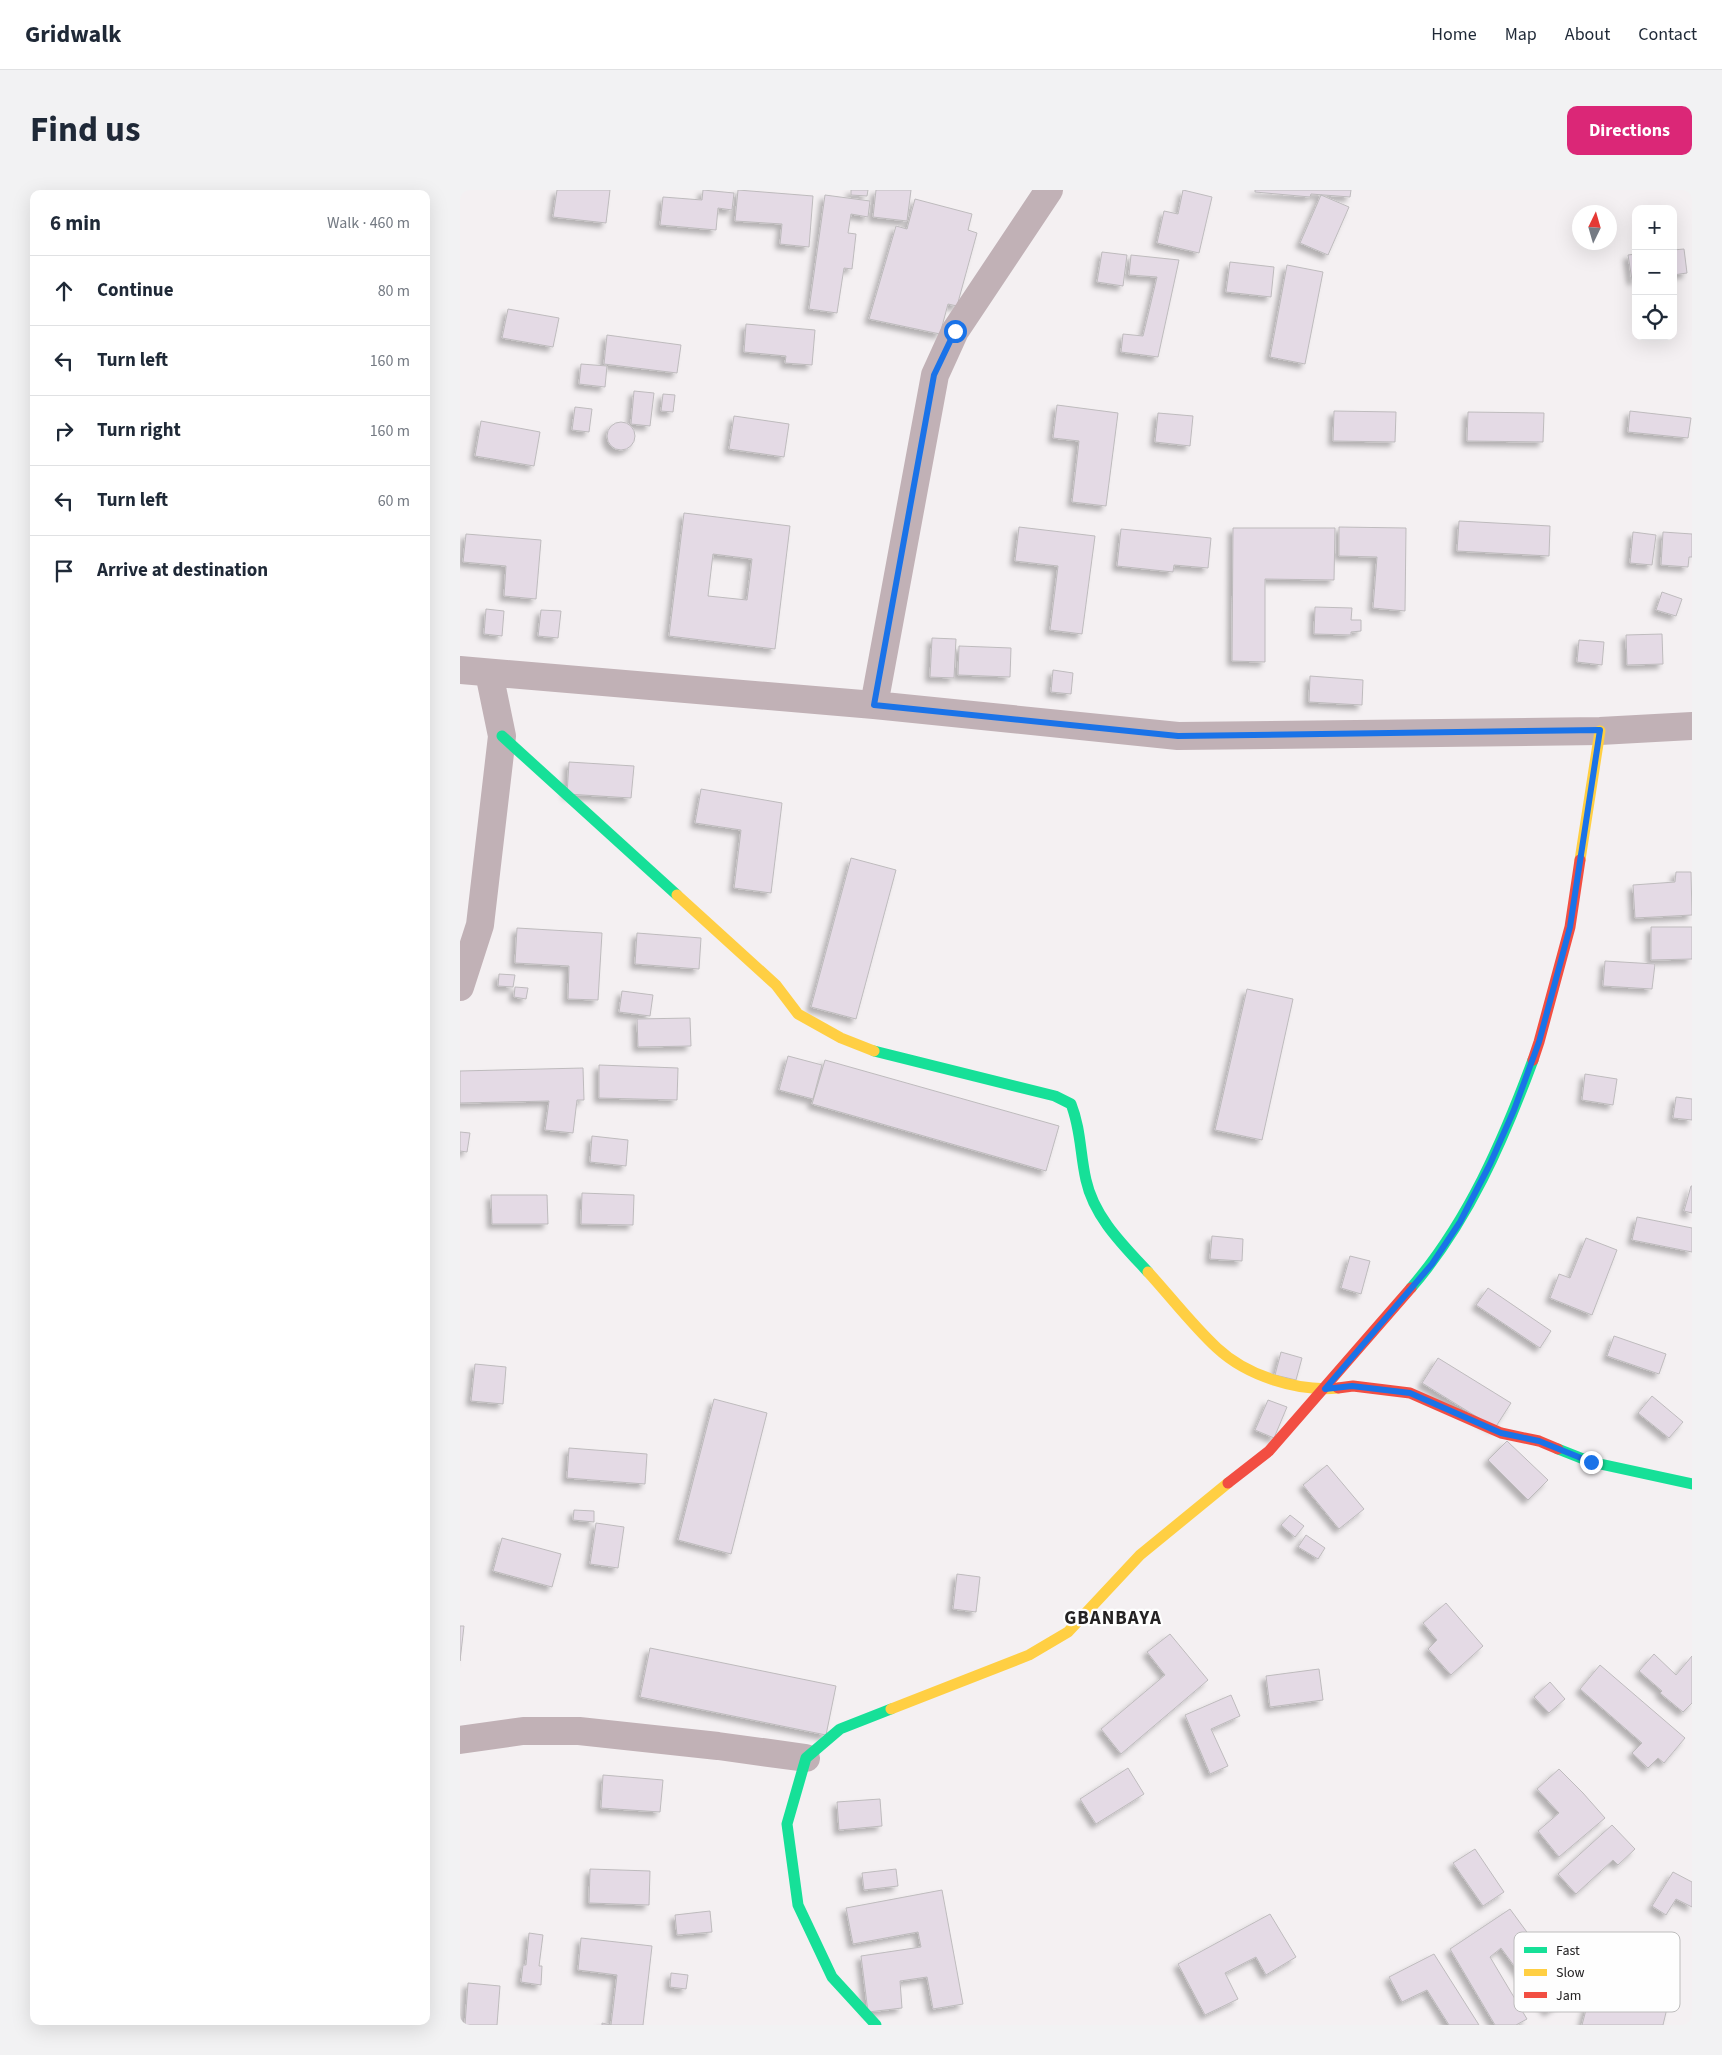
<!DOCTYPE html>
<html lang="en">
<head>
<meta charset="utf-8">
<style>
  :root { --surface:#fff; --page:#f2f2f3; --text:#1f2937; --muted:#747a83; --line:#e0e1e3; --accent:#db2777 }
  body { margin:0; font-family:"Source Sans 3",sans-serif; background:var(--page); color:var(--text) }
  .controls { position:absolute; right:15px; top:15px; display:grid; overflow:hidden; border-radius:10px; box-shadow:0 5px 20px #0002 }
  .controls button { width:45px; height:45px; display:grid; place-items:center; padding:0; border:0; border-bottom:1px solid var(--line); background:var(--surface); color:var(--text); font:25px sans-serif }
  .compass { position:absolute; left:1112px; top:15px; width:45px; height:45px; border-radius:50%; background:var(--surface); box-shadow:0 5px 20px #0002; rotate:5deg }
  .stop { position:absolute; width:15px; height:15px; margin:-11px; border:4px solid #1a73e8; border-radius:50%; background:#fff }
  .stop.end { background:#1a73e8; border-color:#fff; box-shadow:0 1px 5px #0008 }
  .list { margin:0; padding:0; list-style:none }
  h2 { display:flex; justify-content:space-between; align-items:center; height:65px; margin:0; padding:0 20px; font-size:21px }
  h2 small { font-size:16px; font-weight:400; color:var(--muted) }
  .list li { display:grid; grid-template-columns:32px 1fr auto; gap:15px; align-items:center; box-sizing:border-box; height:70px; padding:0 20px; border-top:1px solid var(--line) }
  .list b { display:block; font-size:19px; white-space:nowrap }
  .list em { font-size:16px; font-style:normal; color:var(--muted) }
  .icon { flex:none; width:28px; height:28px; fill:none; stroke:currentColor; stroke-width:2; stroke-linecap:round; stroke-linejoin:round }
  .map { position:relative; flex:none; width:1232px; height:1835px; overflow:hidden; border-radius:10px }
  header { display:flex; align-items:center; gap:30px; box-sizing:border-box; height:70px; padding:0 25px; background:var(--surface); border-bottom:1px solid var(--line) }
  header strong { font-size:24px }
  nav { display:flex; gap:28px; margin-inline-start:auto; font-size:18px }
  .intro { display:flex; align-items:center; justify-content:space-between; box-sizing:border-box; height:120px; padding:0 30px }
  h1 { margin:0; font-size:35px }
  .button { padding:12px 22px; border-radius:10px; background:var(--accent); color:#fff; font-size:18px; font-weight:700 }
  main { display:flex; gap:30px; padding:0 30px }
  aside { flex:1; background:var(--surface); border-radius:10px; box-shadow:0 5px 20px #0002 }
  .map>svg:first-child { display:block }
</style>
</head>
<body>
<header>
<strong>Gridwalk</strong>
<nav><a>Home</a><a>Map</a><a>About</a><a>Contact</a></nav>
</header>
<div class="intro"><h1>Find us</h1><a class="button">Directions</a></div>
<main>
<aside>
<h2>6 min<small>Walk · 460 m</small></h2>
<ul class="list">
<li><svg class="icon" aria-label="ahead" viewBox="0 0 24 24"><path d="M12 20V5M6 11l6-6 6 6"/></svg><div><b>Continue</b></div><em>80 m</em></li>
<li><svg class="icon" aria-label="left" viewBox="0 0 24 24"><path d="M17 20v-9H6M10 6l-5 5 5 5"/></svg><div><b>Turn left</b></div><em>160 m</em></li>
<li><svg class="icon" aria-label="right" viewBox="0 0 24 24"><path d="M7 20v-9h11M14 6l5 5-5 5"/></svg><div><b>Turn right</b></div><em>160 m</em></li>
<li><svg class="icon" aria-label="left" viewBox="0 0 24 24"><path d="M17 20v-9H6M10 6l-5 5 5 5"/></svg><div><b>Turn left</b></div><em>60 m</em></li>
<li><svg class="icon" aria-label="arrive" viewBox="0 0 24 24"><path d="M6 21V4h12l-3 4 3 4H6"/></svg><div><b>Arrive at destination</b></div></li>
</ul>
</aside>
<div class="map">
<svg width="1232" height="1835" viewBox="0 0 1232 1835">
  <defs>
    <filter id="shadow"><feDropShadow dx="-4.5" dy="4.5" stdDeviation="2.5" flood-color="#0004"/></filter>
  </defs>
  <rect width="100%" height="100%" fill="#f4f0f2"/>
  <path fill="#e4dae5" stroke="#bebbbd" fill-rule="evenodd" filter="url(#shadow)" d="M97 0H150L146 33 93 27Z
    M243 0 274 3 272 20 258 18 256 40 200 35 203 7 242 10Z
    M278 0 353 6 349 57 320 54 322 34 275 31Z
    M391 0H408L407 6 391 5Z
    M416 0H451L447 31 413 27Z
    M723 0 752 7 739 63 697 53 704 21 718 24Z
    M795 0H891L890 7 851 4 850 7 795 2Z
    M365 5 410 11 408 27 391 24 388 43 396 44 392 79 384 78 377 123 349 119Z
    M861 5 889 17 868 65 840 53Z
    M455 9 512 24 508 40 517 43 497 116 488 114 480 144 409 129 436 36 447 39Z
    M1224 59 1227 83 1213 85V60Z
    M642 62 667 65 663 96 637 92Z
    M1176 64V90H1172L1168 65Z
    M671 65 719 70 698 167 661 162 663 144 683 146 697 87 669 85Z
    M770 72 814 77 811 107 766 102Z
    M827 75 863 82 845 174 810 167Z
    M48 119 99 128 93 157 42 148Z
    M286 134 355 140 352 175 325 173 326 166 284 162Z
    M147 145 221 155 217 183 144 174Z
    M121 174 147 176 145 197 119 194Z
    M174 201 194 203 190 236 171 234Z
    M203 204 215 205 213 222 201 221Z
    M597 215 658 223 646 316 612 312 619 251 593 248Z
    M115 217 132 219 129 242 112 240Z
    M874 221 936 222 935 252 873 251Z
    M1170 221 1231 228 1228 248 1168 242Z
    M1008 222 1084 223 1083 252 1007 251Z
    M698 223 733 226 730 256 695 252Z
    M274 226 329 234 324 267 269 259Z
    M21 231 80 242 74 276 15 266Z
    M147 246a14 14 0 1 1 28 0a14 14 0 1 1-28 0Z
    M224 323 330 336 315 459 209 446ZM253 364 292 369 287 410 248 406Z
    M999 331 1090 336 1089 366 997 361Z
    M559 337 635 346 622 444 590 440 598 376 555 371Z
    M879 337 946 338 945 421 913 418 917 367 879 366Z
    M773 338H875L874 390 805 389V472L772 471Z
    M661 339 751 348 748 378 714 375 713 382 657 376Z
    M1173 342 1196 345 1192 375 1170 373Z
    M1203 342 1232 344V367H1229L1228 377 1201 375Z
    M6 344 81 350 76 409 44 406 46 376 3 372Z
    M1202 402 1222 409 1216 426 1196 420Z
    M855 417 892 418 891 430H901V441L891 442V445L854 444Z
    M26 419 44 421 42 446 24 444Z
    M81 420 101 421 98 448 78 446Z
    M1202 444 1203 474 1167 475 1166 445Z
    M472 448 496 449 494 488 470 487Z
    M1119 450 1144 452 1142 475 1117 472Z
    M499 456 551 458 550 487 498 485Z
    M593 480 613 483 611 504 591 502Z
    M850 486 903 490 902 515 849 512Z
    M109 572 174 576 171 608 107 604Z
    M241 599 322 613 311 703 274 698 281 640 235 633Z
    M391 668 436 680 396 829 351 817Z
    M1216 682H1231L1232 725 1175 728 1173 695 1215 692Z
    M1191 737H1232V769L1191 770Z
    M57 738 142 743 138 810 108 809 109 776 55 773Z
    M177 743 241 748 239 779 175 774Z
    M1145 771 1195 774 1192 799 1143 796Z
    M39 784 55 785 53 797 38 796Z
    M55 797 68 798 66 809 54 807Z
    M787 799 833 809 802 950 755 940Z
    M162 801 193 805 190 826 159 822Z
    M230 828 231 856 178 857 177 829Z
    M328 866 362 875 353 909 319 900Z
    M365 870 599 936 586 981 352 914Z
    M139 875 218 878 217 910 139 908Z
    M123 878 124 910H117L113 943 85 940 89 911 0 913V881Z
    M1125 884 1157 889 1153 915 1122 910Z
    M1216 907 1232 909V930L1213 928Z
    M0 942 10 943 7 962 0 961Z
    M132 946 168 950 166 976 130 972Z
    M1231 996H1232V1023L1224 1021Z
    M122 1003 174 1005 173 1035 121 1034Z
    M31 1005H87L88 1034H32Z
    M1177 1027 1232 1038V1062L1172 1050Z
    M752 1046 783 1049 782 1071 750 1069Z
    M1126 1048 1157 1060 1132 1125 1090 1108 1099 1084 1110 1088Z
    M890 1066 910 1071 901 1104 881 1098Z
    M1028 1098 1091 1141 1080 1158 1016 1115Z
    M1154 1146 1206 1164 1199 1184 1147 1166Z
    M821 1162 842 1168 836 1190 815 1185Z
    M978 1168 1051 1213 1035 1238 962 1193Z
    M15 1174 46 1177 43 1214 11 1211Z
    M1192 1206 1223 1232 1209 1248 1178 1223Z
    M254 1209 307 1223 271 1364 218 1350Z
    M808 1210 827 1217 814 1248 795 1240Z
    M1047 1251 1088 1290 1068 1310 1028 1270Z
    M109 1258 187 1264 185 1294 107 1288Z
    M867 1275 904 1319 879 1339 843 1295Z
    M114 1320 134 1321V1332L113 1330Z
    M830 1325 844 1336 835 1347 821 1335Z
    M136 1333 164 1337 158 1378 130 1374Z
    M846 1345 865 1358 858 1369 838 1357Z
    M42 1348 101 1364 92 1397 33 1381Z
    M497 1384 520 1387 516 1422 493 1419Z
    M986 1413 1023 1456 991 1485 968 1459 977 1450 963 1433Z
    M0 1436H4L0 1471Z
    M710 1444 748 1490 661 1564 641 1539 705 1485 687 1462Z
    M190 1458 376 1496 366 1545 180 1507Z
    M1194 1464 1216 1485 1232 1466V1513L1223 1522 1200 1503 1202 1501 1179 1481Z
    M1140 1475 1225 1548 1204 1573 1198 1568 1188 1578 1172 1563 1182 1553 1120 1499Z
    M859 1479 863 1510 810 1517 806 1486Z
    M1090 1492 1105 1509 1089 1523 1074 1507Z
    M771 1505 780 1526 751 1539 768 1576 750 1584 725 1525Z
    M668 1578 684 1604 636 1634 620 1609Z
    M1099 1579 1123 1603 1145 1628 1099 1667 1078 1641 1099 1623 1077 1599Z
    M143 1585 203 1590 200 1622 141 1618Z
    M420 1609 422 1636 379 1640 377 1612Z
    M1152 1635 1175 1659 1158 1675 1153 1670 1116 1704 1098 1684Z
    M1015 1659 1044 1702 1023 1716 993 1673Z
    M130 1679 190 1681 189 1715 129 1713Z
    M436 1679 438 1696 404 1700 402 1683Z
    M1213 1682 1232 1692V1717L1216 1709 1206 1725 1192 1716Z
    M482 1700 503 1814 473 1819 467 1787 440 1791 442 1818 408 1822 401 1766 461 1757 458 1742 393 1754 386 1718Z
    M1050 1719 1113 1805 1088 1822 1041 1758 1030 1767 1067 1829 1056 1835H1035L990 1759Z
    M250 1721 252 1742 217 1745 215 1725Z
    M810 1724 836 1767 806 1785 796 1767 765 1783 778 1809 745 1825 718 1774Z
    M69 1743 83 1745 79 1776H82L81 1795 61 1792 63 1775H66Z
    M121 1748 192 1756 183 1835H142V1833L151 1835 157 1785 118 1780Z
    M974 1764 1019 1835H989L967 1800 942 1812 929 1787Z
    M211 1783 228 1785 226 1799 210 1797Z
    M8 1793 40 1796 37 1835H5Z
    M1132 1797 1208 1814 1203 1835H1122Z"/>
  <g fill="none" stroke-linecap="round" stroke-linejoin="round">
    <path stroke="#c1b1b6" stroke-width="28" d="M0 480 414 515 718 546 1140 541 1232 536
      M414 515 475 185 495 141 589 0
      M0 797 20 735 42 546 29 483
      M0 1550 63 1541H119L258 1556 346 1568"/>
    <path stroke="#16e098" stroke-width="11" d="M42 546 217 705
      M414 861 595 906 611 914C621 939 620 964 626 990 634 1027 663 1055 688 1082
      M951 1098C1008 1032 1043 951 1073 870
      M1098 1259 1131 1272 1232 1294
      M416 1835 372 1787 338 1715 327 1634 346 1568 380 1539 431 1519"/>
    <path stroke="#ffcf43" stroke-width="11" d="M1120 670 1140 541
      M217 705 316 795 338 824 381 848 414 861
      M688 1082C710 1106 733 1136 757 1158 787 1186 838 1202 878 1198
      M431 1519 569 1465 608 1442 680 1365 768 1293"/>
    <path stroke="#f24e42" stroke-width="11" d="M1073 870 1079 852 1110 737 1120 670
      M878 1198 893 1196 950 1203 1041 1243 1079 1251 1098 1259
      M768 1293 809 1261 951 1098"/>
  </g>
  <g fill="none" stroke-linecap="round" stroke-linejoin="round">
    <path stroke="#1a73e8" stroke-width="6" d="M495 141 474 185 414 515 718 546 1140 540 1110 737 1079 852 1054 920 1030 974 1000 1032 972 1074 865 1199 892 1196 950 1203 1041 1243 1079 1251 1131 1272"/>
  </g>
  <g text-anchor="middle" stroke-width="4.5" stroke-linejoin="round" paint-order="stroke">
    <g font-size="19" font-weight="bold" letter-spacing="1" fill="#242223" stroke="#fefefe">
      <text x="653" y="1434">GBANBAYA</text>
    </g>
  </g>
  <rect x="1054" y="1742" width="166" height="80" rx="8" fill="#fefefe" stroke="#bdbcbc" stroke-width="1"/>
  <rect x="1064" y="1757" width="23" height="6" fill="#16e098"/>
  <rect x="1064" y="1779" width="23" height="7" fill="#ffcf43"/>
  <rect x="1064" y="1802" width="23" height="6" fill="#f24e42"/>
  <g font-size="14" fill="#242223">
    <text x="1096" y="1765">Fast</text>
    <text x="1096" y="1787">Slow</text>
    <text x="1096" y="1810">Jam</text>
  </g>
</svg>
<div class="controls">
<button>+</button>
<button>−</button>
<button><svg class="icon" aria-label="locate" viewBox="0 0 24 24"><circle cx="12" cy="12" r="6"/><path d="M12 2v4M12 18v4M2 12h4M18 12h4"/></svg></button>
</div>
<svg class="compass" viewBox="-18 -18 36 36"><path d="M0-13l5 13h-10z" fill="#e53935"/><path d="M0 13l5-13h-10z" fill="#747a83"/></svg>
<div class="stop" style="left:495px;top:141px"></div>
<div class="stop end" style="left:1131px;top:1272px"></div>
</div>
</main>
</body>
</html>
